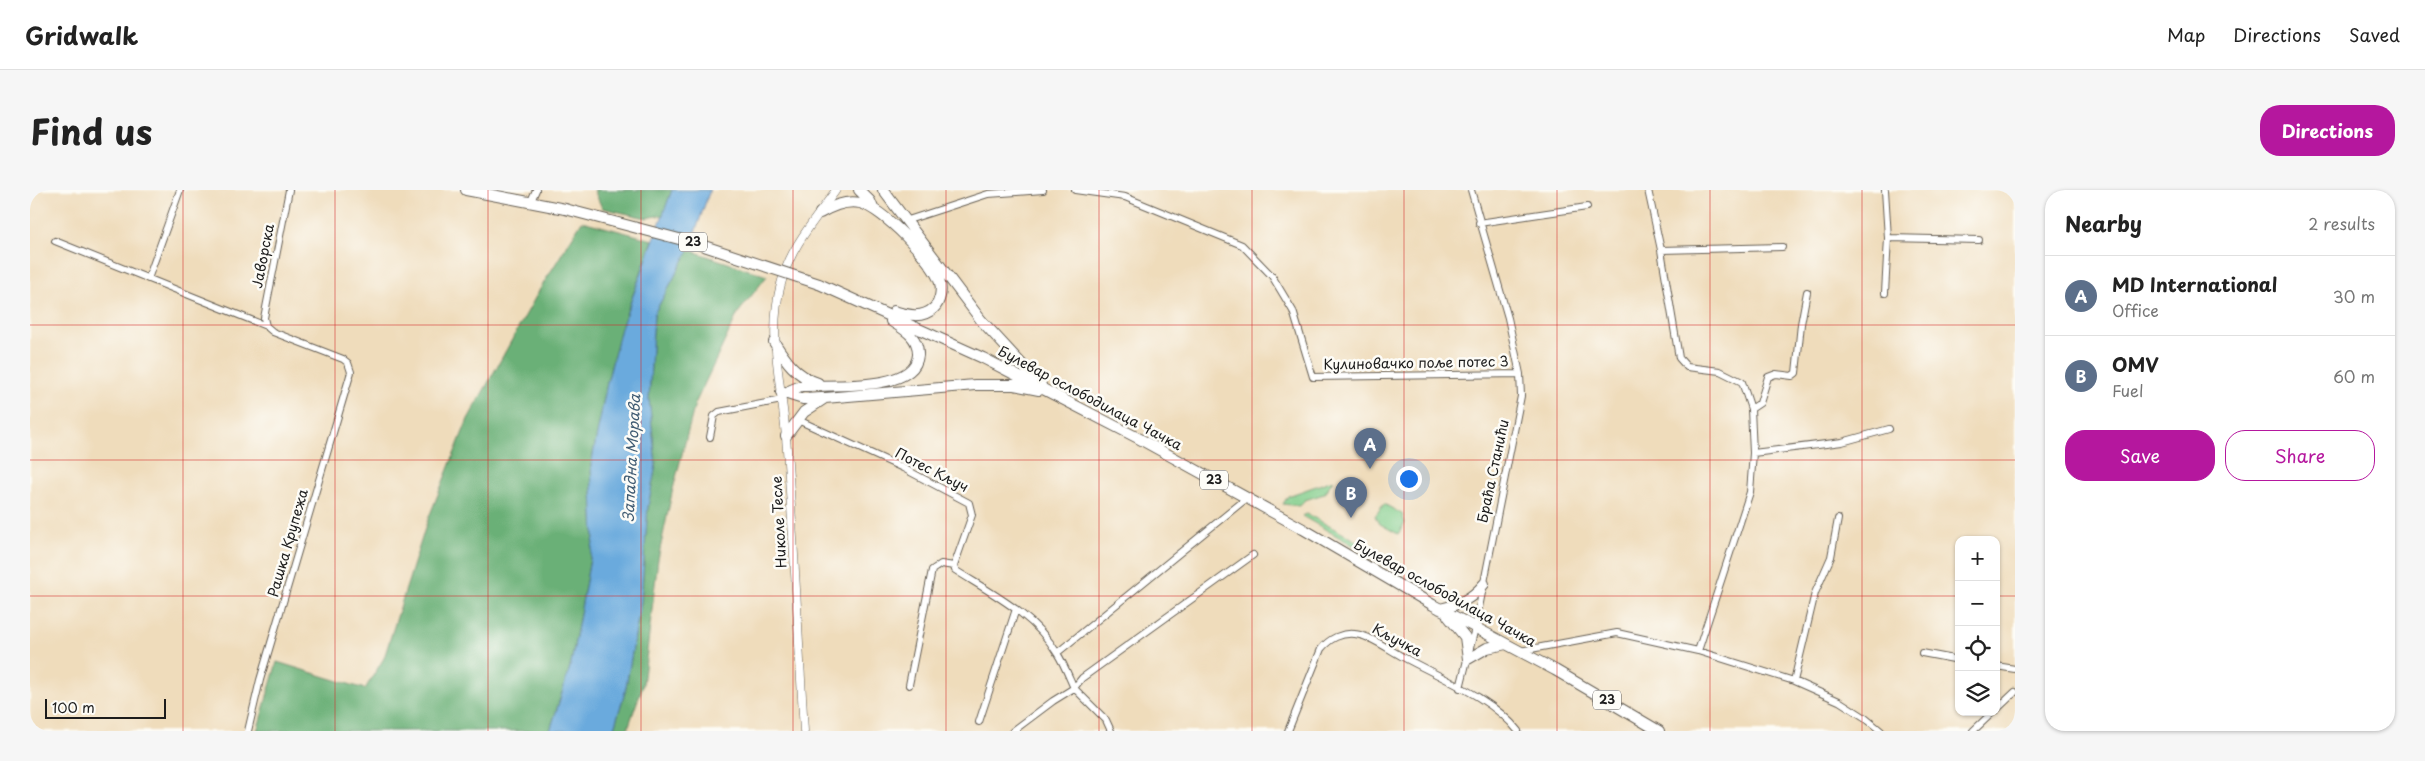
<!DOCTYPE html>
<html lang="en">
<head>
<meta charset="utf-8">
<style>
  :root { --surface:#fff; --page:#f6f6f6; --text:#222; --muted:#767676; --line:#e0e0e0; --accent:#b5179e }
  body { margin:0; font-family:"Playpen Sans",sans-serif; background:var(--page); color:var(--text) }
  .controls { position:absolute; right:15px; bottom:15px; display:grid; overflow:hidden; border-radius:10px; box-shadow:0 1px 4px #0004 }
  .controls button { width:45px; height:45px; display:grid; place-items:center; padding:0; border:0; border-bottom:1px solid var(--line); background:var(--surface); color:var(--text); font:25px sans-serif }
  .scale { position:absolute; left:15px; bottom:12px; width:121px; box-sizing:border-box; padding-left:5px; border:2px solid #1c1c1c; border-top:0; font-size:14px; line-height:18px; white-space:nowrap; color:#1c1c1c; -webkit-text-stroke:4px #fdfcf7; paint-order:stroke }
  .you { position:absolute; left:1378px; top:288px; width:18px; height:18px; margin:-12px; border:4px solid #fff; border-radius:50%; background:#1a73e8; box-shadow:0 0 0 8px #1a73e833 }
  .badge { display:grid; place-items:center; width:32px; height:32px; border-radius:50%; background:var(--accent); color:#fff; font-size:16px; font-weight:700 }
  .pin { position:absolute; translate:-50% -41px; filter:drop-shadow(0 1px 2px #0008) }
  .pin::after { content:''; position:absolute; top:26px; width:18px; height:15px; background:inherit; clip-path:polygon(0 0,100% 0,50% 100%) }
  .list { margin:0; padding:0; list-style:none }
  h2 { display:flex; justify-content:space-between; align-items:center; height:65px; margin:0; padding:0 20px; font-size:21px }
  h2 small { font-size:16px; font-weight:400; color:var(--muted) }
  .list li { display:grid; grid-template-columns:32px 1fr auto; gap:15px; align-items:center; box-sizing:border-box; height:80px; padding:0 20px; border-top:1px solid var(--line) }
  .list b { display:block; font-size:19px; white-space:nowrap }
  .list p { margin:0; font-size:16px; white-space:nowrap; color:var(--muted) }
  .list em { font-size:16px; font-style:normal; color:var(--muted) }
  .actions { display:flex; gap:10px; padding:15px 20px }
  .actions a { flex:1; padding:11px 0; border:1px solid var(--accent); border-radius:20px; text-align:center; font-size:18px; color:var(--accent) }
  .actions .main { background:var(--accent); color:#fff }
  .icon { flex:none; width:28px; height:28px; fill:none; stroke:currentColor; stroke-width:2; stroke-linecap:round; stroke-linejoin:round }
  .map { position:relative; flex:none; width:1985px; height:541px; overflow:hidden; border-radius:20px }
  header { display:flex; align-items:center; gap:30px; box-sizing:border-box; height:70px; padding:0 25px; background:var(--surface); border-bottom:1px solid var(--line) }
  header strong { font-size:24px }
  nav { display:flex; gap:28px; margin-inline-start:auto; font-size:18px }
  .intro { display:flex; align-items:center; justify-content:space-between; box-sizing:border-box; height:120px; padding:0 30px }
  h1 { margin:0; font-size:35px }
  .button { padding:12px 22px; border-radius:20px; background:var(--accent); color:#fff; font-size:18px; font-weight:700 }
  main { display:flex; gap:30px; padding:0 30px }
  aside { flex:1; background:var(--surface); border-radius:20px; box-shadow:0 1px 4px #0004 }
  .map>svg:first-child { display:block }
</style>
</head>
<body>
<header>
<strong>Gridwalk</strong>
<nav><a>Map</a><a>Directions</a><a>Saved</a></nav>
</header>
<div class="intro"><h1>Find us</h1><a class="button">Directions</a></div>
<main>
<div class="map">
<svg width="1985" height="541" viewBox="0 0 1985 541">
  <rect width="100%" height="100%" fill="#fdfcf7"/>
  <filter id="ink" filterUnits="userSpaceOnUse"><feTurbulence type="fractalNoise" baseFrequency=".02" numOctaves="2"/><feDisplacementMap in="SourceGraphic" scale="10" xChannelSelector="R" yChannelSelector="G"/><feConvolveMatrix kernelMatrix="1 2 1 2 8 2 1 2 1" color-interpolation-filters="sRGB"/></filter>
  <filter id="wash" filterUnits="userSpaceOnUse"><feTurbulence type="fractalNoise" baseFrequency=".0096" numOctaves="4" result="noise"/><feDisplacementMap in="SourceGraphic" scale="20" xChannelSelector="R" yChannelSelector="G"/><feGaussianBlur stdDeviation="1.12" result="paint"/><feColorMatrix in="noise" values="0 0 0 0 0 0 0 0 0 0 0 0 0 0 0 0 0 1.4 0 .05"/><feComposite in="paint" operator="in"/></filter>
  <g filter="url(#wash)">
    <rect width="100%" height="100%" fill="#efdcbb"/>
    <path fill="#83cd8b" stroke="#507454" d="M1303 290 1294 304 1275 310 1269 316 1253 314 1258 306Z
      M1354 314 1372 324 1375 333 1368 344 1350 334 1345 326Z
      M1277 324 1338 357 1342 366 1272 326Z"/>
    <path fill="#6ab077" stroke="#43664a" d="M564 0H642L633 25 616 28 572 18Z
      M552 31 623 50 591 138 577 193 561 275 564 347 541 474 520 541H227L247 472 335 499 354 468 397 332 438 229 510 99Z
      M659 60 737 86 708 123 665 214 642 303 628 369 613 495 597 541H583L595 502 611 412 618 316 626 275 619 209 624 124Z"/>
    <path fill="#6baadd" stroke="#44637c" d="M642 0H680L659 60 624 124 619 209 626 275 618 316 611 412 595 502 583 541H520L541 474 564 347 561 275 577 193 591 138Z"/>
  </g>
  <g filter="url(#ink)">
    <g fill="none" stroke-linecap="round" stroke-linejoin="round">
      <defs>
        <path id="minor" d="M1045 0 1095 7 1212 55 1242 86 1263 121 1283 187 1490 184
          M1618 0 1631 60 1649 168 1657 177 1690 181 1712 192 1721 219 1723 263 1720 302 1668 461
          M501 11 506 0
          M875 31 958 4 1013 0
          M1449 33 1557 17
          M1858 48 1949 50
          M25 51 236 136
          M1631 60 1752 57
          M118 89 150 0
          M1855 103 1858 48 1855 0
          M1721 219 1730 213 1738 187 1746 184 1762 186 1766 183 1771 134 1777 102
          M768 230 873 278 939 313 942 325 924 376 925 380C961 403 1005 425 1027 463 1034 474 1039 487 1044 498L1052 488 1223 365
          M680 247 684 226 689 222 752 210
          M1723 263 1812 252 1859 239
          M1490 461 1587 443 1668 461 1764 491 1809 511 1834 527 1851 541
          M1027 463 1217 308
          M1892 463 1929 470
          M1966 476 1985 479
          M1764 491 1785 403 1801 367 1808 329
          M879 495 902 380 911 374 924 376
          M1430 498 1445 438 1491 206 1490 184 1478 128 1441 0
          M1966 520 1985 502
          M949 532 986 419
          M218 541 230 490 321 182 318 173 313 169 243 142 236 136 234 128 259 0
          M983 541 1023 511 1044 498 1076 530 1081 541
          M1258 541 1291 459C1299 449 1312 442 1325 444 1341 446 1358 459 1373 467 1409 487 1463 508 1488 541
          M1943 541 1963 522"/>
        <path id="tertiary" d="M774 541C768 443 764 345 756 247 752 195 737 145 751 94 760 57 785 30 806 0"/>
        <path id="primary" d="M436 0 535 19
          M829 0 840 11 843 18
          M853 0 951 130 1011 195
          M790 23C802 16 816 10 830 13 852 18 904 71 910 93 912 101 910 112 904 118 892 129 878 125 864 121
          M789 94 953 168 1108 248 1273 339 1403 415 1525 480 1629 541
          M744 152C756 171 766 186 788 193
          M751 202 773 209 792 208
          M758 204 761 200 771 196C798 194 885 203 888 165 889 147 874 139 861 131
          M756 246 774 222 795 208 945 195H984L1009 200
          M1410 419C1428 415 1442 409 1454 394
          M1418 426 1435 447 1438 469
          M1438 469 1457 458 1476 454"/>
      </defs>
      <use href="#minor" stroke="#665f54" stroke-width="8"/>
      <use href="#tertiary" stroke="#665f54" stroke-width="9"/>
      <use href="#primary" stroke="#665f54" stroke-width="12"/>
      <use href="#minor" stroke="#fff" stroke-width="6"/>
      <use href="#tertiary" stroke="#fff" stroke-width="8"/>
      <use href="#primary" stroke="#fff" stroke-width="10"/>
      <defs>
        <path id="primary-bridge" d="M535 19 668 54 789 94"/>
      </defs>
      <use href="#primary-bridge" stroke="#665f54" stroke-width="12" stroke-linecap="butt"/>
      <use href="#primary-bridge" stroke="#fff" stroke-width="10"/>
    </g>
  </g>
  <path fill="none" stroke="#d62828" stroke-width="1" stroke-opacity="0.55" d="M153 0V541M305 0V541M458 0V541M611 0V541M763 0V541M916 0V541M1069 0V541M1222 0V541M1374 0V541M1527 0V541M1680 0V541M1832 0V541M0 135H1985M0 270H1985M0 406H1929M1966 406H1985"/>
  <g text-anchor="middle" stroke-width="5" stroke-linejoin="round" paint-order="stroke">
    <g fill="#fdfcf7" stroke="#605f5e" stroke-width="1">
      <rect x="649" y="42.5" width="28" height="19" rx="4"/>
      <rect x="1170" y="280.5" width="28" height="19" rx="4"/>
      <rect x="1563" y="500.5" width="28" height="19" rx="4"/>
    </g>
    <g font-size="12" font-weight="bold" fill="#1c1c1c">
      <text x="663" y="56">23</text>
      <text x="1184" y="294">23</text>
      <text x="1577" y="514">23</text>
    </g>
    <g font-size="14" fill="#1c1c1c" stroke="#fdfcf7">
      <text transform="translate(233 66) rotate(-79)" y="5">Јаворска</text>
      <text transform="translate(1386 173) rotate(-1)" y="5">Кулиновачко поље потес 3</text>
      <text transform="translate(1060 208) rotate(28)" y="5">Булевар ослободилаца Чачка</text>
      <text transform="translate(902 280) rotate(27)" y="5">Потес Кључ</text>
      <text transform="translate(1463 281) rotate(-78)" y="5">Браћа Станићи</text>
      <text transform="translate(749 332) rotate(-93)" y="5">Николе Тесле</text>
      <text transform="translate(258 353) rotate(-74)" y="5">Рашка Крупежа</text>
      <text transform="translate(1415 403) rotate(29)" y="5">Булевар ослободилаца Чачка</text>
      <text transform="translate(1367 450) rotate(28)" y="5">Кључка</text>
    </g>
    <g font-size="15" font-style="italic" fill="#405c73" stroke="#fdfcf7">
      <text transform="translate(602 268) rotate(-87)" y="5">Западна Морава</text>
    </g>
  </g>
</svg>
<div class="controls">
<button>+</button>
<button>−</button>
<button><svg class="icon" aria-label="locate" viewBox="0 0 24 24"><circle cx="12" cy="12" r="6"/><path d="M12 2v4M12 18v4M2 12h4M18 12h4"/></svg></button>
<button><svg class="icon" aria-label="layers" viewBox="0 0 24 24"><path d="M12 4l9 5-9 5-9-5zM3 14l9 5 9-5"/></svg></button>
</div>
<div class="scale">100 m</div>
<div class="you"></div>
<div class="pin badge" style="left:1340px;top:279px;background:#5c6f8a">A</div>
<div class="pin badge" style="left:1321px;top:328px;background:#5c6f8a">B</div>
</div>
<aside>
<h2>Nearby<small>2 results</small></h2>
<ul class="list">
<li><span class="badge" style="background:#5c6f8a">A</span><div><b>MD International</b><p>Office</p></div><em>30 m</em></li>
<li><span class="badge" style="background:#5c6f8a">B</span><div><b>OMV</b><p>Fuel</p></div><em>60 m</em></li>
</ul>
<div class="actions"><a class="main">Save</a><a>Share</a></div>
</aside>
</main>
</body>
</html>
